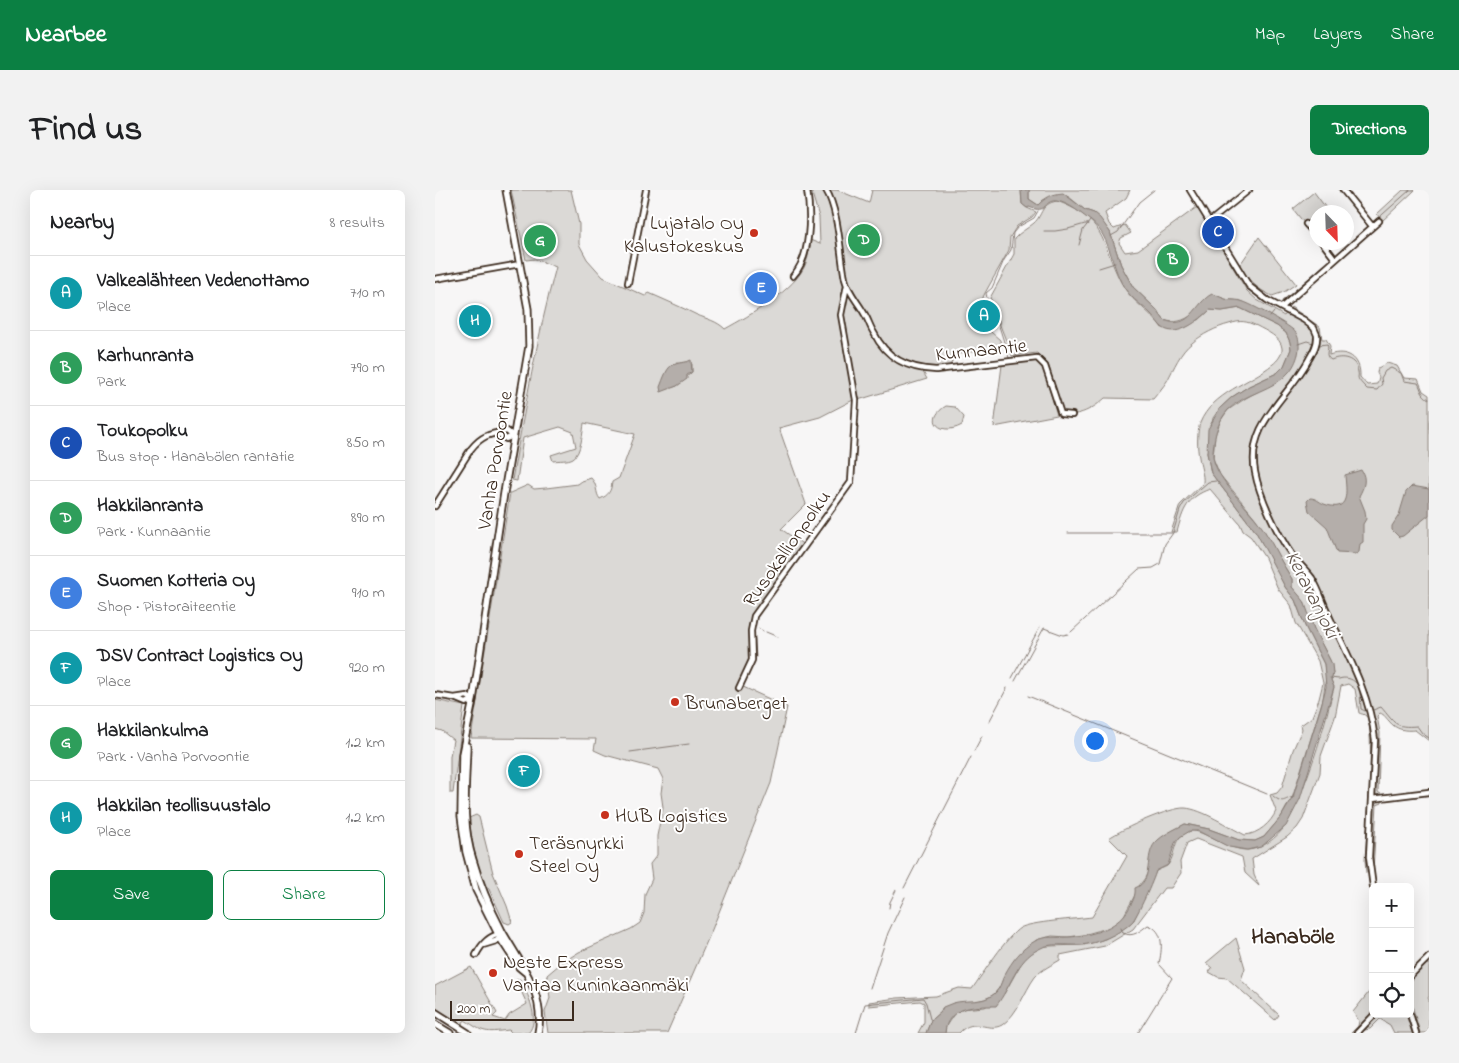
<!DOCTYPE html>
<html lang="en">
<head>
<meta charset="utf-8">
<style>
  :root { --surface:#fff; --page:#f2f2f2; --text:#202124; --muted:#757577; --line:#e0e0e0; --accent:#0b8043 }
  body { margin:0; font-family:"Indie Flower",sans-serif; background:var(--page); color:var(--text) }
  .controls { position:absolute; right:15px; bottom:15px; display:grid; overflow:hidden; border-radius:8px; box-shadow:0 5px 20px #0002 }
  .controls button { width:45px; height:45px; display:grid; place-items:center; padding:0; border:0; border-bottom:1px solid var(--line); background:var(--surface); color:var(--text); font:25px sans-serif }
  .compass { position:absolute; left:874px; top:15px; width:45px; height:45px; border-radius:50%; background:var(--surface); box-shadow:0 5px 20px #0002; rotate:157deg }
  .scale { position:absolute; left:15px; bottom:12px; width:124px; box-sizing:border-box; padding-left:5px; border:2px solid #3b2a1e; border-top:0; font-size:14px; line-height:18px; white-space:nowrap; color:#3b2a1e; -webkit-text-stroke:4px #fff; paint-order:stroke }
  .you { position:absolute; left:659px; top:550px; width:18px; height:18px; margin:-12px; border:4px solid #fff; border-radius:50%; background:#1a73e8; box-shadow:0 0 0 8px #1a73e833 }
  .badge { display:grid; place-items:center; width:32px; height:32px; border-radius:50%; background:var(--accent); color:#fff; font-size:16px; font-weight:700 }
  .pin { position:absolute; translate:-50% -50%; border:2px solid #fff; box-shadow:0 1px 5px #0006 }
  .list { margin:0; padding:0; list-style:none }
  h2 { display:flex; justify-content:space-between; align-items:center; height:65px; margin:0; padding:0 20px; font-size:21px }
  h2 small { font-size:16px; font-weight:400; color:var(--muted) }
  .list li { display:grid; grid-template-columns:32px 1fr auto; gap:15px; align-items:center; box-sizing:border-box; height:75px; padding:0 20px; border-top:1px solid var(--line) }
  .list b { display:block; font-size:19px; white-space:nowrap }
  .list p { margin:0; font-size:16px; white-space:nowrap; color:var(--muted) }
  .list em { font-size:16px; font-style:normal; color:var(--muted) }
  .actions { display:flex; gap:10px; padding:15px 20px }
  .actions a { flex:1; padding:11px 0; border:1px solid var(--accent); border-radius:8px; text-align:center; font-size:18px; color:var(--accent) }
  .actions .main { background:var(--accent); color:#fff }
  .icon { flex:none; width:28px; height:28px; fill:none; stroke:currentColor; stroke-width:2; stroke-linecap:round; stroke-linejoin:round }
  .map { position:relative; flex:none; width:994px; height:843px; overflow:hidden; border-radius:8px }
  header { display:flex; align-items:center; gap:30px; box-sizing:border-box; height:70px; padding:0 25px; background:var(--accent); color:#fff }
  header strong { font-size:24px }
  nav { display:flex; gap:28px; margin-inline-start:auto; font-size:18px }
  .intro { display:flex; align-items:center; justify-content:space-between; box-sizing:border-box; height:120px; padding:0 30px }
  h1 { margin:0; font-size:35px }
  .button { padding:12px 22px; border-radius:8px; background:var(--accent); color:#fff; font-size:18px; font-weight:700 }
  main { display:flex; gap:30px; padding:0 30px }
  aside { flex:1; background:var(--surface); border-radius:8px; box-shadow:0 5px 20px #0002 }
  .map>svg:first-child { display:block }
</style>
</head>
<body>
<header>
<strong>Nearbee</strong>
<nav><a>Map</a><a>Layers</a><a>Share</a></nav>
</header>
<div class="intro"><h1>Find us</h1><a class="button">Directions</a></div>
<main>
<aside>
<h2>Nearby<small>8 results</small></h2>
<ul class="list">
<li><span class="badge" style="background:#0f9aa8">A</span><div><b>Valkealähteen Vedenottamo</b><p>Place</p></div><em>710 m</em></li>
<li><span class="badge" style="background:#2e9e5b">B</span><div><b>Karhunranta</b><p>Park</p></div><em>790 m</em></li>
<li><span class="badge" style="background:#1a4fb4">C</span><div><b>Toukopolku</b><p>Bus stop · Hanabölen rantatie</p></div><em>850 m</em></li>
<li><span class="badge" style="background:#2e9e5b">D</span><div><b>Hakkilanranta</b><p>Park · Kunnaantie</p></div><em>890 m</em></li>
<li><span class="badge" style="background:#3f7fe0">E</span><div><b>Suomen Kotteria Oy</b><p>Shop · Pistoraiteentie</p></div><em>910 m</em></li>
<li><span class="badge" style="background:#0f9aa8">F</span><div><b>DSV Contract Logistics Oy</b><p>Place</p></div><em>920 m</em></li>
<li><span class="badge" style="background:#2e9e5b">G</span><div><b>Hakkilankulma</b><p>Park · Vanha Porvoontie</p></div><em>1.2 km</em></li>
<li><span class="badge" style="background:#0f9aa8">H</span><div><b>Hakkilan teollisuustalo</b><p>Place</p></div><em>1.2 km</em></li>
</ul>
<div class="actions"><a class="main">Save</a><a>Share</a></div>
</aside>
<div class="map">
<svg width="994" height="843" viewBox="0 0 994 843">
  <rect width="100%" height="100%" fill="#f7f6f6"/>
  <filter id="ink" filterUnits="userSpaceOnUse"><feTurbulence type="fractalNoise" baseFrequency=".02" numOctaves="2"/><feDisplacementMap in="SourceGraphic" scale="10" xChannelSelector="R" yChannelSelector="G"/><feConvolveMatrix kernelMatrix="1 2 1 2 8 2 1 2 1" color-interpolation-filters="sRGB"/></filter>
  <g filter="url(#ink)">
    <path fill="#dbd9d6" stroke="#8b827a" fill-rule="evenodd" d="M76 0H136L144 34V54L152 69 168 87 210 106 214 103C230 110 246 117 262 125 272 129 282 131 290 139 315 125 361 100 371 73 374 66 374 57 375 50L385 54 384 27 376 0H402L434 13 437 0H586L587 14 592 18 601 22 597 27 582 36 575 47 574 60 550 103 539 127 565 150 566 156 519 165 515 177C444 185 445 136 413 92L409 95 404 126 418 210 385 227 344 238 371 314 346 339 369 355 322 423 319 438 321 467 306 496 352 517 336 593 276 742 232 843H113L110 822 115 808 112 785 125 774 144 762 196 739 205 733 209 723 210 704 217 689 215 674 222 665V646L228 617 226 603 228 589 223 579 170 565 159 560 161 549 36 548 75 303 93 295 99 299 111 298 143 294 147 291 156 288C163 295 160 303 165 309 174 305 176 301 177 292L184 288 200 244 149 233C148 241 146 264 138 268 133 271 124 270 118 271L116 265 141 257 138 242 125 237 88 248 82 291 77 290C90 218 102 147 121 77L100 69 91 70ZM240 173 257 174V182L242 196 235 198Z
      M594 0H695L691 8 670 23 674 34 679 39 690 35 696 43 686 48 684 53 690 62 703 60 762 17 812 101 822 110 849 126 856 117 885 137 887 149H891L895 156 894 165C911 159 926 167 925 187L932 195 942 194 944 187 942 183 943 178 952 173 962 176 969 188 983 189 988 201 994 205V551L980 540C970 541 961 540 954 531 950 527 950 525 945 523L942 526 945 543 943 602 947 605V613L942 615 938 680 931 683 930 670C931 649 941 536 931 526 929 524 926 524 924 523L920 499 913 494 906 496 900 527 886 566 885 583 868 629 862 638 852 647 817 669 819 685 824 696 810 683 807 667 761 649 752 653 745 672 746 683 736 698H729L698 739 670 756 625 765V770C617 775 607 779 600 787 589 802 583 824 567 835 553 843 539 826 524 843H510L511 836 519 824 526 819 550 817 569 804 587 772 594 764 605 757 613 756 649 755 670 749 692 736 699 730 721 681C724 679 729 678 732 676 742 666 736 645 756 641 767 639 793 661 813 660 827 659 842 648 850 636 854 630 857 622 860 616 878 578 889 537 899 497L896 490 898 483 895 470 879 439 868 411 857 397V389L821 329 785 285 778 268 780 245 786 230 793 220 811 208 844 190 863 164 846 132 806 111 788 109 782 105C767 116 750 138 729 130L721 119 698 97 686 75 675 42 659 23 650 20 634 7 608 10 603 15 594 9Z
      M968 0H980L947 31 942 24Z
      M879 2 891 18 885 22H882L881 25 870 34 858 19Z
      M622 11C676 31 665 58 690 99 698 112 717 123 727 138L764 130 775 120 787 121 805 118 842 136 851 143 855 152 856 159 849 176 842 183 814 196 797 207 785 218 778 228 772 263 776 283 821 342 834 363 850 397 860 410 870 436 889 474 891 487 888 509 856 612 852 616 846 627 829 647 820 651 804 650 774 639 750 634 732 644 710 688 701 700 700 705 687 729 676 737 648 745 633 747 617 746 601 750 569 786 565 797 558 805 550 809 507 818 506 821 496 830 491 843H483L489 832V813L485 811 434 816V812L462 808 501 806 524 798 537 799C547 785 572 746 585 738 595 732 642 729 657 727L692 666 674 648C687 639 735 617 750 618 767 619 794 637 810 645 823 644 836 633 841 621L835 605 842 603 847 597 858 560 867 539 866 535 877 527 884 509 888 493 883 471 861 433 856 415 843 399 830 368 816 347 808 341 805 334 775 299C752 307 748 320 742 342H736L745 315 768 293C769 284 765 276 764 267 762 258 762 242 765 233 777 203 815 193 838 174 842 171 848 164 847 158 846 147 831 141 822 136 811 131 806 130 794 134 782 137 766 145 757 153 745 162 739 178 732 191 728 197 723 203 718 209L670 208C659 218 643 228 628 223L613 174 602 163 577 166 565 135 562 120 555 108 579 64V49C585 42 592 39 599 33 608 25 605 14 622 11Z
      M824 47 861 94 849 102 837 106C822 99 813 90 804 76Z
      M413 104 427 125 438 148 456 170 465 175 488 182 492 189 423 210 408 126Z
      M600 170 607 174 622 225 559 237 567 175Z
      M511 216 520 217 529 227 527 235C506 247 488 230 511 216Z
      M0 510 29 516 18 603H15V566L18 550 7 541 0 539Z
      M41 625 44 627 58 683 72 716 77 732 74 734 69 732 53 697 51 698C41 675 37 652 34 628Z
      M801 748 810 778 806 790 844 825 840 830 792 788 783 787 774 782 777 778 771 773Z
      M987 774H994V806L993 808 994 810V843H985L975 808V789Z
      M36 777 62 823 58 827 70 831 74 825 92 814 81 790 85 789C92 802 106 830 93 843H77L74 840C50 843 49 843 30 830L27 834 0 818V796Z
      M938 797V824H971L977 843H959L955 835 945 829 935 839 930 840 926 843H916L923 836 924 831 918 822Z"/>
    <path fill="#b4aeaa" stroke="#847972" d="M586 0H594V9L603 15C611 7 617 4 628 3L650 20 659 23 665 28 675 42 686 75 698 97 721 119 729 130C756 141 760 112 777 104 782 105 784 107 788 108 793 111 800 109 806 111 815 113 858 137 861 143 868 155 862 173 854 182 840 200 809 203 793 220 782 232 778 250 778 266 780 289 816 320 829 340 839 356 847 374 857 389V397L869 411 879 439 897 474 898 483 896 490 899 497 865 609 851 636 826 657 812 660 794 657 763 641H755L745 647 740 653 733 675 721 681C719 689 702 727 697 732 685 744 662 754 645 755 632 756 615 752 604 759 581 770 576 797 561 816 540 816 512 816 510 843H491L496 830 506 821 508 817C511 816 515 814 518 813 532 809 547 814 559 804 565 799 566 792 570 784 577 771 586 759 600 751 611 745 621 748 633 747 655 746 681 739 693 720 697 713 701 706 700 698 719 691 709 666 720 653 727 645 740 639 750 634L774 639 804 650 820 651 829 647 846 627 858 607 886 516 891 497 889 474 870 436 860 410 850 397 821 342 776 283 772 263 773 239 785 218 797 207 814 196 842 183 849 176 856 159 855 152 851 143 842 136 805 118 787 121 775 120C764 130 743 148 728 138 724 135 720 128 716 124 708 116 697 109 691 100 677 82 676 46 657 32 648 25 633 12 621 11 608 10 613 25 594 17L592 18 587 14Z
      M256 170 257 182 252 185V189L242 196 226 202 225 197C228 190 232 175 240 174 246 172 251 173 256 170Z
      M926 280C932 289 929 297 924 306L930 321 931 329 928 334V352L925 354 924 362 921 364 902 363 892 337 874 321 872 311 875 308C881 308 884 312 889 314 916 324 911 300 910 285Z
      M977 296 994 299V325L968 346 964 347 957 340V336L964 325 971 302Z"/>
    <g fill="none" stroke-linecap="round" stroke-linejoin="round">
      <path stroke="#847972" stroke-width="1" d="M396 18 403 57
        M939 32 975 0
        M609 41H620L633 39 650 34H653
        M676 46 683 42 704 12 719 0
        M644 55 648 40 655 31
        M912 55 931 38
        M902 64 907 59
        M892 73 894 71
        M664 78 680 73
        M847 111 852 107 889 75
        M835 127 839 122
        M863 154 872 151 884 155 892 154C895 160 888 165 896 170 907 165 921 168 923 182 924 187 922 186 924 190 926 193 930 197 932 199L942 200 947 194 946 188 950 181 956 178 966 183 969 191 983 193C987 200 986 205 994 209
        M574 168 559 120 552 109 551 103 557 98 569 70 576 60 578 43 583 37 599 28 603 21
        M633 343H737
        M323 438 328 441
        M331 442 343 447
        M636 442 704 379 718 378 725 374 730 354 738 343 745 320 749 313 773 292 781 291
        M577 488 605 437
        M895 488 904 489C909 487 917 488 921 493
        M580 491 609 438 628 445 633 444
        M925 503 926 519 930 521
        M593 506 832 604
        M938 520 946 517C960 533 959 538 982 536L987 543 994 548
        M554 532 572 498
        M539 561 547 546
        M195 562 254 554
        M838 606C849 615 848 609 859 607
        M469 698 536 567
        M454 718 455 712 461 700
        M686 738 688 743C698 748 705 741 713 735 730 741 727 759 724 774L737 788 703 843
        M435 798 453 743 470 707
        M421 843 430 814 488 808 491 813 495 829 497 830"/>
      <defs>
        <path id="minor" d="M391 0C404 21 405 64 410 89 413 102 423 112 429 123 433 129 435 137 439 143 451 168 474 179 501 180L602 168 610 176 626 224 637 225
          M755 0 814 96 832 110 869 130 879 138 882 145C883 154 878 162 874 169 853 209 811 233 820 282 824 305 843 346 857 365 863 373 871 380 877 388 885 401 889 416 896 430 915 469 935 506 940 550L934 667 938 697
          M908 0 937 36
          M774 32 814 0
          M871 34 882 46
          M887 52 900 69
          M358 86C376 67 376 24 372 0
          M0 89 85 74
          M193 93 211 0
          M847 117 944 31
          M0 316 36 259C47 245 55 244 72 241L78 246 71 249 62 243
          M304 498 317 470 316 441 319 426 416 292 421 210 406 125 412 95
          M0 505 19 508 31 513 38 510
          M19 508 32 506 38 510
          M937 609 994 602
          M48 755 61 751 67 746
          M41 765C46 755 54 746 65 744
          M975 786 994 767
          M975 824 981 843
          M922 843 940 824"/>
        <path id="major" d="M71 0 93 119 94 156 69 303 38 510 27 564 26 626 31 662 41 700 65 748 84 777 90 782
          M32 556C31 594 26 634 38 670 45 695 55 718 67 741 85 773 111 804 103 843
          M0 822 33 843
          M0 834 15 843"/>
      </defs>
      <use href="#minor" stroke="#3b2a1e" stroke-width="8"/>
      <use href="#major" stroke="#3b2a1e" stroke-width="9"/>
      <use href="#minor" stroke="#fff" stroke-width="4.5"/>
      <use href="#major" stroke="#fff" stroke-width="5.5"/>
    </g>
  </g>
  <g fill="#c8321e" stroke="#fff" stroke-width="2">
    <circle cx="319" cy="43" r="5"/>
    <circle cx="240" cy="512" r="5"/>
    <circle cx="170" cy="625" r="5"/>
    <circle cx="84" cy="664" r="5"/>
    <circle cx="58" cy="783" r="5"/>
  </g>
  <g text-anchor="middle" stroke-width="4" stroke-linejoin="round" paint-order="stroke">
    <g font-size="20" fill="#3b2a1e" stroke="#fff" text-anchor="start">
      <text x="309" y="39" text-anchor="end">Lujatalo Oy<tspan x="309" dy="23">Kalustokeskus</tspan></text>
      <text x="250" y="519">Brunaberget</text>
      <text x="180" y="632">HUB Logistics</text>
      <text x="94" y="659">Teräsnyrkki<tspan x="94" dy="23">Steel Oy</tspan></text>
      <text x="68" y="778">Neste Express<tspan x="68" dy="23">Vantaa Kuninkaanmäki</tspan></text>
    </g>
    <g font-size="20" fill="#3b2a1e" stroke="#fff">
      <text transform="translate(546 159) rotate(-6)" y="7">Kunnaantie</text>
      <text transform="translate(59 270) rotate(-81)" y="7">Vanha Porvoontie</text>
      <text transform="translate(351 358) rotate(-55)" y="7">Rusokallionpolku</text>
    </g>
    <g font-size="21" font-style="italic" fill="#65584f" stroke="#fff">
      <text transform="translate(878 404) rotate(63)" y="7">Keravanjoki</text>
    </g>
    <g font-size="22" font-weight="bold" fill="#3b2a1e" stroke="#fff">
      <text x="858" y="753">Hanaböle</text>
    </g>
  </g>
</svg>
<div class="controls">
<button>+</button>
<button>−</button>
<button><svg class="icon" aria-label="locate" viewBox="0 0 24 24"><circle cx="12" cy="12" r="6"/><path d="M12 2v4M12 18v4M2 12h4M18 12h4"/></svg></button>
</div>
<svg class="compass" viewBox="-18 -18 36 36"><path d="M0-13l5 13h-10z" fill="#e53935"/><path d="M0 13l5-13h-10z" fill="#757577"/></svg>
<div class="scale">200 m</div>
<div class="you"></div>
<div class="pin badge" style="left:549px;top:126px;background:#0f9aa8">A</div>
<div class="pin badge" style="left:738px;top:70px;background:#2e9e5b">B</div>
<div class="pin badge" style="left:783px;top:42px;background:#1a4fb4">C</div>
<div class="pin badge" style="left:429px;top:50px;background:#2e9e5b">D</div>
<div class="pin badge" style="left:326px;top:98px;background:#3f7fe0">E</div>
<div class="pin badge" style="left:89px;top:581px;background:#0f9aa8">F</div>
<div class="pin badge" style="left:105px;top:51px;background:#2e9e5b">G</div>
<div class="pin badge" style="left:40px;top:131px;background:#0f9aa8">H</div>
</div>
</main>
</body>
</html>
